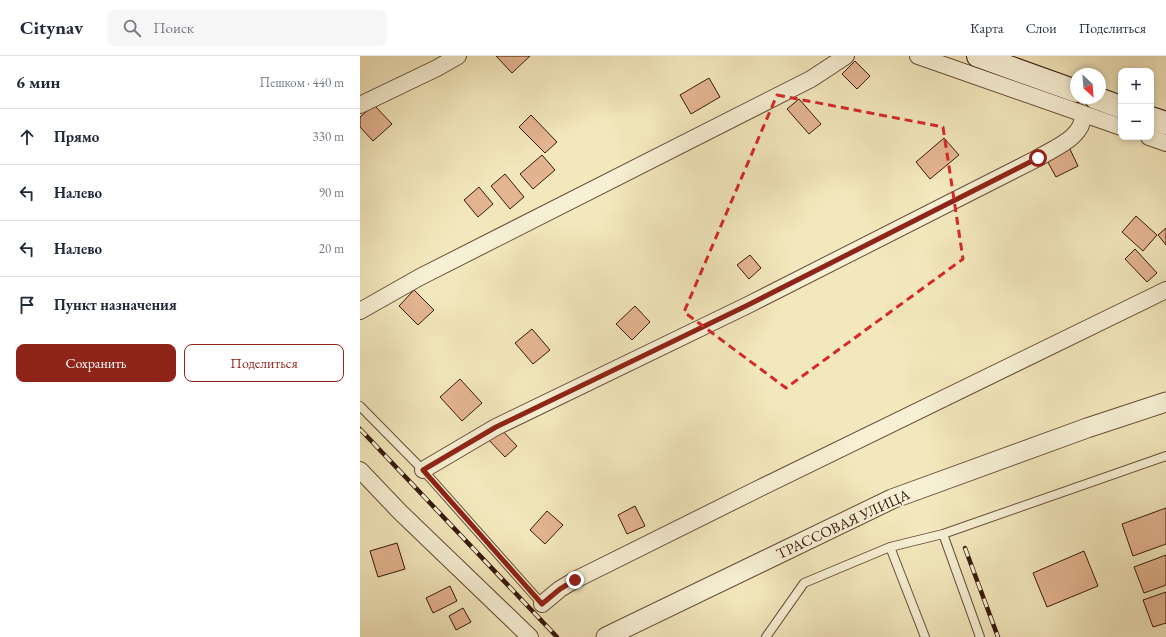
<!DOCTYPE html>
<html lang="ru">
<head>
<meta charset="utf-8">
<style>
  :root { --surface:#fff; --page:#f6f6f7; --text:#1f2937; --muted:#747a83; --line:#e0e1e3; --accent:#8f2418 }
  body { margin:0; font-family:"EB Garamond",serif; background:var(--page); color:var(--text) }
  .controls { position:absolute; right:12px; top:12px; display:grid; overflow:hidden; border-radius:8px; box-shadow:0 2px 6px #0003 }
  .controls button { width:36px; height:36px; display:grid; place-items:center; padding:0; border:0; border-bottom:1px solid var(--line); background:var(--surface); color:var(--text); font:20px sans-serif }
  .compass { position:absolute; left:710px; top:12px; width:36px; height:36px; border-radius:50%; background:var(--surface); box-shadow:0 2px 6px #0003; rotate:154deg }
  .stop { position:absolute; width:12px; height:12px; margin:-9px; border:3px solid #8f2418; border-radius:50%; background:#fff }
  .stop.end { background:#8f2418; border-color:#fff; box-shadow:0 1px 4px #0008 }
  .list { margin:0; padding:0; list-style:none }
  h2 { display:flex; justify-content:space-between; align-items:center; height:52px; margin:0; padding:0 16px; font-size:17px }
  h2 small { font-size:13px; font-weight:400; color:var(--muted) }
  .list li { display:grid; grid-template-columns:26px 1fr auto; gap:12px; align-items:center; box-sizing:border-box; height:56px; padding:0 16px; border-top:1px solid var(--line) }
  .list b { display:block; font-size:15px; white-space:nowrap }
  .list em { font-size:13px; font-style:normal; color:var(--muted) }
  .actions { display:flex; gap:8px; padding:12px 16px }
  .actions a { flex:1; padding:9px 0; border:1px solid var(--accent); border-radius:8px; text-align:center; font-size:14px; color:var(--accent) }
  .actions .main { background:var(--accent); color:#fff }
  .icon { flex:none; width:22px; height:22px; fill:none; stroke:currentColor; stroke-width:2; stroke-linecap:round; stroke-linejoin:round }
  .map { position:relative; flex:none; width:806px; height:581px; overflow:hidden }
  header { display:flex; align-items:center; gap:24px; box-sizing:border-box; height:56px; padding:0 20px; background:var(--surface); border-bottom:1px solid var(--line) }
  header strong { font-size:19px }
  nav { display:flex; gap:22px; margin-inline-start:auto; font-size:14px }
  .search { width:280px; height:36px; background:var(--page); display:flex; align-items:center; gap:10px; box-sizing:border-box; padding:0 14px; border-radius:8px; color:var(--muted); font-size:15px }
  main { display:flex }
  aside { flex:1; background:var(--surface) }
  .map>svg:first-child { display:block }
</style>
</head>
<body>
<header>
<strong>Citynav</strong>
<div class="search"><svg class="icon" aria-label="search" viewBox="0 0 24 24"><circle cx="10" cy="10" r="6"/><path d="M15 15l6 6"/></svg>Поиск</div>
<nav><a>Карта</a><a>Слои</a><a>Поделиться</a></nav>
</header>
<main>
<aside>
<h2>6 мин<small>Пешком · 440 m</small></h2>
<ul class="list">
<li><svg class="icon" aria-label="ahead" viewBox="0 0 24 24"><path d="M12 20V5M6 11l6-6 6 6"/></svg><div><b>Прямо</b></div><em>330 m</em></li>
<li><svg class="icon" aria-label="left" viewBox="0 0 24 24"><path d="M17 20v-9H6M10 6l-5 5 5 5"/></svg><div><b>Налево</b></div><em>90 m</em></li>
<li><svg class="icon" aria-label="left" viewBox="0 0 24 24"><path d="M17 20v-9H6M10 6l-5 5 5 5"/></svg><div><b>Налево</b></div><em>20 m</em></li>
<li><svg class="icon" aria-label="arrive" viewBox="0 0 24 24"><path d="M6 21V4h12l-3 4 3 4H6"/></svg><div><b>Пункт назначения</b></div></li>
</ul>
<div class="actions"><a class="main">Сохранить</a><a>Поделиться</a></div>
</aside>
<div class="map">
<svg width="806" height="581" viewBox="0 0 806 581">
  <rect width="100%" height="100%" fill="#f3e8bd"/>
  <filter id="stains"><feTurbulence type="fractalNoise" baseFrequency=".005" numOctaves="4"/><feColorMatrix values="0 0 0 0 .2 0 0 0 0 .09 0 0 0 0 .02 0 0 0 .5 -.17"/></filter>
  <radialGradient id="worn" r=".72"><stop offset=".6" stop-color="#630" stop-opacity="0"/><stop offset="1" stop-color="#630" stop-opacity=".3"/></radialGradient>
  <path fill="#e4b591" stroke="#38190b" d="M136 0H170L152 17Z
    M495 5 510 20 497 33 482 18Z
    M349 22 360 41 331 58 320 39Z
    M439 43 461 68 449 78 427 53Z
    M14 49 32 68 13 85 0 71V61Z
    M171 59 197 86 185 97 159 71Z
    M584 82 599 99 570 123 556 106Z
    M707 87 718 110 696 121 684 99Z
    M182 99 195 114 173 133 160 118Z
    M145 118 164 141 150 153 131 130Z
    M119 131 133 148 118 161 104 144Z
    M776 160 797 179 783 195 762 176Z
    M806 172V189L798 179Z
    M775 193 797 217 787 226 765 203Z
    M390 199 401 212 389 223 377 209Z
    M54 234 74 254 58 269 39 250Z
    M275 250 290 266 272 284 256 268Z
    M172 273 190 294 173 308 155 287Z
    M100 323 122 347 102 365 80 341Z
    M138 370 157 390 145 401 126 381Z
    M275 450 285 470 267 478 258 459Z
    M806 452V488L773 500 762 468Z
    M187 455 203 469 185 488 170 474Z
    M37 487 45 513 18 521 10 495Z
    M724 495 738 530 687 551 673 517Z
    M806 499V529L784 537 774 511Z
    M90 530 97 545 73 557 66 542Z
    M806 536V567L793 571 783 544Z
    M103 552 111 566 96 574 89 560Z"/>
  <g fill="none" stroke-linecap="round" stroke-linejoin="round">
    <defs>
      <path id="service" d="M0 350 63 414 182 548
        M583 478 620 581
        M406 581 444 527 530 491
        M565 581 530 491 583 478 806 400"/>
      <path id="minor" d="M558 0 761 71
        M0 49 77 12 98 0
        M789 81 806 87
        M0 255 60 221 451 23 486 0
        M0 414 40 456 170 581
        M63 414 136 371 388 249 678 102C696 91 724 81 723 58
        M182 548 200 533 215 524 396 434 806 234"/>
      <path id="tertiary" d="M246 581 532 443 727 372 806 346"/>
      <path id="secondary" d="M618 0 716 35
        M736 42 761 51
        M791 62 806 67"/>
    </defs>
    <use href="#service" stroke="#674d38" stroke-width="10"/>
    <use href="#minor" stroke="#674d38" stroke-width="18"/>
    <use href="#tertiary" stroke="#674d38" stroke-width="21"/>
    <use href="#secondary" stroke="#38190b" stroke-width="24"/>
    <use href="#service" stroke="#f7f0d4" stroke-width="8"/>
    <use href="#minor" stroke="#f7f0d4" stroke-width="16"/>
    <use href="#tertiary" stroke="#f7f0d4" stroke-width="19"/>
    <use href="#secondary" stroke="#f7f0d4" stroke-width="22"/>
    <defs>
      <path id="rail" d="M0 373 197 581
        M605 492 638 581"/>
    </defs>
    <use href="#rail" stroke="#38190b" stroke-width="4.5"/>
    <use href="#rail" stroke="#f7f0d4" stroke-width="3" stroke-dasharray="9" stroke-linecap="butt"/>
  </g>
  <g fill="none" stroke-linecap="round" stroke-linejoin="round">
    <path stroke="#8f2418" stroke-width="5" d="M215 524 200 533 182 548 63 414 136 371 388 249 678 102"/>
  </g>
  <path fill="none" stroke="#d62828" stroke-width="3" stroke-dasharray="8 5" stroke-linejoin="round" d="M417 39 583 71 603 203 426 332 324 256Z"/>
  <g text-anchor="middle" stroke-width="3" stroke-linejoin="round" paint-order="stroke">
    <g font-size="15" fill="#38190b" stroke="#f7f0d4">
      <text transform="translate(483 468) rotate(-25)" y="5">ТРАССОВАЯ УЛИЦА</text>
    </g>
  </g>
  <rect width="100%" height="100%" filter="url(#stains)"/>
  <rect width="100%" height="100%" fill="url(#worn)"/>
</svg>
<div class="controls">
<button>+</button>
<button>−</button>
</div>
<svg class="compass" viewBox="-18 -18 36 36"><path d="M0-13l5 13h-10z" fill="#e53935"/><path d="M0 13l5-13h-10z" fill="#747a83"/></svg>
<div class="stop" style="left:678px;top:102px"></div>
<div class="stop end" style="left:215px;top:524px"></div>
</div>
</main>
</body>
</html>
